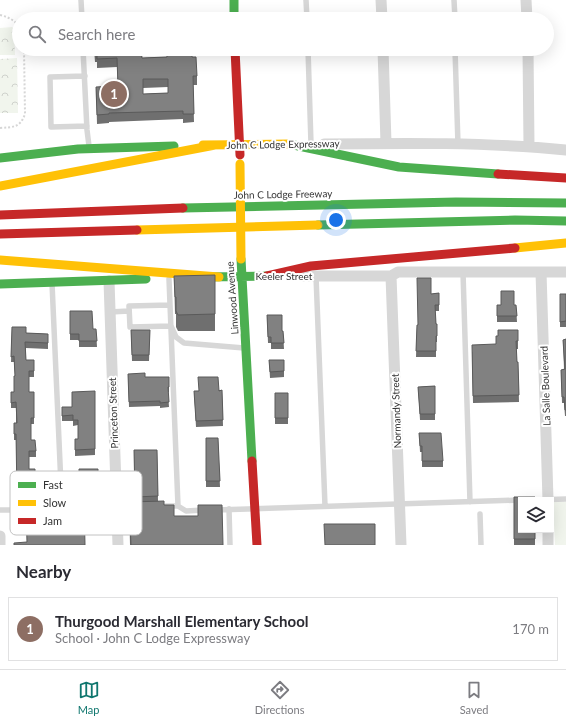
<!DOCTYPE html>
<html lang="en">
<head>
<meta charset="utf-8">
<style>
  :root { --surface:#fff; --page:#f7f7f7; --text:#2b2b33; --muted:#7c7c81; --line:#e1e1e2; --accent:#0f766e }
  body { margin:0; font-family:Lato,sans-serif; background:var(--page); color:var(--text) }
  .controls { position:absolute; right:12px; bottom:12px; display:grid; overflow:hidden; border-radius:0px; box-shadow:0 4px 16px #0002 }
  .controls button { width:36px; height:36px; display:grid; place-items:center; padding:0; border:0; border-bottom:1px solid var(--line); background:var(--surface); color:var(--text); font:20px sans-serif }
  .you { position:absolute; left:336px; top:220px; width:14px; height:14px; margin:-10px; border:3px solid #fff; border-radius:50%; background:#1a73e8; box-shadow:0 0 0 6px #1a73e833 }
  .badge { display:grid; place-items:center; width:26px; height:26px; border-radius:50%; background:var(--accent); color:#fff; font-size:13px; font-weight:700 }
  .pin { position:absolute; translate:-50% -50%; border:2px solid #fff; box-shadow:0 1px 4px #0006 }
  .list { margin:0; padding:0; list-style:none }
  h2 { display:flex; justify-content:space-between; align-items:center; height:52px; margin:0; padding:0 16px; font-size:17px }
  h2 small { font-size:13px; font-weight:400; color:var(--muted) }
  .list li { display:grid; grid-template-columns:26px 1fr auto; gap:12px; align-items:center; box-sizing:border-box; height:64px; margin:0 8px 8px; padding:0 8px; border:1px solid var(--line); border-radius:0px }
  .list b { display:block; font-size:15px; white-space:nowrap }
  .list p { margin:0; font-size:13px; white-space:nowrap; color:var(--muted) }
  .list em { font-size:13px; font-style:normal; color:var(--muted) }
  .icon { flex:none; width:22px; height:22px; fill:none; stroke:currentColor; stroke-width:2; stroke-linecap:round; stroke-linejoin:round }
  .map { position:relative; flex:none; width:566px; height:545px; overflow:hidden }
  .search { position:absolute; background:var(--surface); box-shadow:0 4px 16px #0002; left:12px; right:12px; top:12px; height:44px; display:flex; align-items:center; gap:10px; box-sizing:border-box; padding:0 14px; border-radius:22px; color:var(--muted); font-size:15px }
  .sheet { height:124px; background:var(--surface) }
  nav { display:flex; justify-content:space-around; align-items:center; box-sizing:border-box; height:56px; border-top:1px solid var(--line); background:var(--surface); font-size:11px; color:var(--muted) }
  nav a { display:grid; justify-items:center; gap:2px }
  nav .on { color:var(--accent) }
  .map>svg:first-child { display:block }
</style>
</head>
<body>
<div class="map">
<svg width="566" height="545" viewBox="0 0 566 545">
  <defs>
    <pattern id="park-crowns" width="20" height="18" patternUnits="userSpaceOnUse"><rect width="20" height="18" fill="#f1f5ed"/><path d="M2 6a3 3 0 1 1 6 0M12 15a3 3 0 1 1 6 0" fill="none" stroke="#cfd2cc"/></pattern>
  </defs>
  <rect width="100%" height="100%" fill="#fff"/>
  <path fill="#f1f5ed" d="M553 502H566V545H555Z"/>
  <path fill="url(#park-crowns)" d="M12 27 14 29 15 55H0V28Z
    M17 58 18 113H0V59Z"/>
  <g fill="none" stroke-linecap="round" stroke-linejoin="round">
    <path stroke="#d6d6d6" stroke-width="2" stroke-dasharray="2 2" stroke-linecap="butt" d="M0 15C8 17 15 20 19 27
      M0 128C13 127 20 128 25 114L24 49"/>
    <path stroke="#d7d7d7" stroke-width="5.5" d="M81 0 82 19
      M306 0 307 19
      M454 0 455 19
      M83 49 87 130 89 146
      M308 49 311 144
      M455 49 458 145
      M85 76 50 77 51 127 87 126
      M463 272 470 502
      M316 276 325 506
      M169 279 178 506
      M52 283 62 508
      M170 305 129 306 130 327 171 326 176 337 184 343 244 348
      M110 312 129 311
      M534 500 566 499
      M166 506H178L186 511 204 510
      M76 508 136 507
      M229 509 230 545
      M0 510H34
      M215 510 521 500
      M480 514 481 545"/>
    <path stroke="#d7d7d7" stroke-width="11" d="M381 0 382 19
      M526 0 527 19
      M383 49 386 143
      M528 49 529 146
      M324 144C404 143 486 142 566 150
      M541 272 548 500
      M302 276H391L398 272H566
      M391 276 401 545
      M109 281 118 545
      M548 530V545
      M0 536V545"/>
    <path stroke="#4caf50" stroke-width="9" d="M234 0V19
      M289 144 399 167 498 174
      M0 158 78 149 174 146
      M183 208 456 202 566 203
      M318 225 515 220 566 221
      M241 259 252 461
      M207 277 267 276
      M0 284 146 279"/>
    <path stroke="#ffc107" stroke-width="9" d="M203 145 289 144
      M0 186 215 145
      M137 230 318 225
      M515 248 566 243
      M0 260 219 277"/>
    <path stroke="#c62828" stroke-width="9" d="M235 49 240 155
      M498 174 566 178
      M0 215 183 208
      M0 234 137 230
      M267 276 311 266 515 248
      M252 461 257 545"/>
    <path stroke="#ffc107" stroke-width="9" d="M240 164 241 259"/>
  </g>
  <path fill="#6f6f6f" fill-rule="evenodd" d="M94 49H192V57L197 76V85H193L194 122 183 123V119L109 122V123L97 124 96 87 118 86 117 67 97 68V62H95ZM166 50 167 57 142 58 141 51ZM168 87V93L143 94V88Z
    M174 276 215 314V331H178L176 327V314H175Z
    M439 293V311H435L436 324 437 336V342H436V357H416L417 325H418L431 294Z
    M560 294H566V327H560Z
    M497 305H516L517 322H497Z
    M70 311 93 329H96L97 347H79V340H70Z
    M267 315 282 331H283L284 349H271V343H268Z
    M12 327 26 333 48 334V349L26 348V360H34V377H29V392H34V424H31V440L36 451V457H29V469L35 481V487H30V503L27 542 26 504H17L16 440H14V423H16V408H11V398L14 392 15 376 14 362H11Z
    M131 330H150L149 361H132Z
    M518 330V349H516L517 362H518L519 402 473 403 472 352 496 344 498 336Z
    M566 339V416H565L564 403H562L561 370 564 369 563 340Z
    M269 360H284V377L270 378Z
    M128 374 145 377H169V392H168L169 407 160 408V406L129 407Z
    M435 386V420H420L418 387Z
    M222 390 223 426 196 427 194 391Z
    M95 391V455L75 456V439H78V425L73 426V421H62V413L72 407Z
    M275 393H288V424H275Z
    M419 433 443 461V467H422V452H420Z
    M206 438H218L220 487H206Z
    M134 450H157L158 501 164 505 174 516H198V505L223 545H130L129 502H135Z
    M79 469H98V487H79Z
    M514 497 535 530V545H514Z"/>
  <path fill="#818181" stroke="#5a5a5a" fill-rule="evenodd" d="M95 49H141L142 58 167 57V49H192V57H196L197 76H193L194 114H183V111L109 113V114L97 115 96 87 118 86 117 58 97 59V53H95ZM143 79H168V93L143 94Z
    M215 275V314L178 315 176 311V297H175L174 276Z
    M417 278H431V294L439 293V305H435L436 324H437V336H436V351H416L417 325H418Z
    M501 291H514V305H516L517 316H497V305H501Z
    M560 294H566V321L560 322Z
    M70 311H92L93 329H96L97 341H79V334H70Z
    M267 315H282V331H283L284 343H271V337H268Z
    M12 327H26V333L48 334V343L25 342 26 360H34V371H29V392H34V418H31V440H35L36 451H29V469H35V481H30V498H17L16 434H14V423H17L16 402 11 403V392H14V376H15L14 356 11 357Z
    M131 330H150L149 355H132Z
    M498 330H518V341H516L517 362H518L519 395 473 396 472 345 496 344V336H498Z
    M566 339V410H565L564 397H562L561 370 565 369 563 340Z
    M269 360H284V371L270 372Z
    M145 373V377H169V387H168L169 402 160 403V401L129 402 128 374Z
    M198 377H218L219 391 222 390 223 420 196 421 194 391H199Z
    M435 386V414H420L418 387Z
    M95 391V449L75 450V439H78V420H73V415L62 416V407H72V392Z
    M275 393H288V418H275Z
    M419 433H441L443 461H422V446H420Z
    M206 438H218L220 481H206Z
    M134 450H157L158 496 135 497Z
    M79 469H98V481H79Z
    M514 497H535V500H521V530H535V539H514Z
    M84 501 85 545H14V543L27 542 26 503Z
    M164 501V505H174V516H198V505H222L223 545H131L129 502Z
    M324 524H375V545H325Z"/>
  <g text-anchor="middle" stroke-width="4" stroke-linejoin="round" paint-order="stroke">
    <g font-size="10" fill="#333" stroke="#fff">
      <text transform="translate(283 144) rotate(-1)" y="4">John C Lodge Expressway</text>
      <text transform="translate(283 194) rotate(-1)" y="4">John C Lodge Freeway</text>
      <text x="284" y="280">Keeler Street</text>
      <text transform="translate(232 298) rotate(-94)" y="4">Linwood Avenue</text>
      <text transform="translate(545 386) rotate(-92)" y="4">La Salle Boulevard</text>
      <text transform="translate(396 411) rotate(-92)" y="4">Normandy Street</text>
      <text transform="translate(113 413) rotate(-92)" y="4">Princeton Street</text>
    </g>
  </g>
  <rect x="10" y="471" width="132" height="64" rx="6" fill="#fff" stroke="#c2c2c2" stroke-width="1"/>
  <rect x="18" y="482" width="18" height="6" fill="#4caf50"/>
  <rect x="18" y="500" width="18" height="6" fill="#ffc107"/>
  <rect x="18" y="518" width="18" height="6" fill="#c62828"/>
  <g font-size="11" fill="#333">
    <text x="43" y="489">Fast</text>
    <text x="43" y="507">Slow</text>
    <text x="43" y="525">Jam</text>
  </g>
</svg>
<div class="controls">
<button><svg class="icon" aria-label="layers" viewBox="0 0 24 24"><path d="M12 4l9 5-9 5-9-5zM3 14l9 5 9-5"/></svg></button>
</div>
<div class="you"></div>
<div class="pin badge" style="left:114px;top:94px;background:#8d6e63">1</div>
<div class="search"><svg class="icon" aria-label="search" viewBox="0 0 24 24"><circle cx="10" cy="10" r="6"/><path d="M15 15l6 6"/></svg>Search here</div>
</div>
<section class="sheet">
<h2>Nearby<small></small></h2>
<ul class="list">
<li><span class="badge" style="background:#8d6e63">1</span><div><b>Thurgood Marshall Elementary School</b><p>School · John C Lodge Expressway</p></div><em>170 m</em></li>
</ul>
</section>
<nav>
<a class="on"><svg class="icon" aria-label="map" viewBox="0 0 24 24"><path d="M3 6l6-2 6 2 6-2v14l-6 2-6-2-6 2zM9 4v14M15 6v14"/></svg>Map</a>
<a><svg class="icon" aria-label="directions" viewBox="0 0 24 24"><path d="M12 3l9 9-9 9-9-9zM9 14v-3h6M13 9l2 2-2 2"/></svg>Directions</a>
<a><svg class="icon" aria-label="saved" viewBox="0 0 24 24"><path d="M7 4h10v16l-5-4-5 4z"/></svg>Saved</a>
</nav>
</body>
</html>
